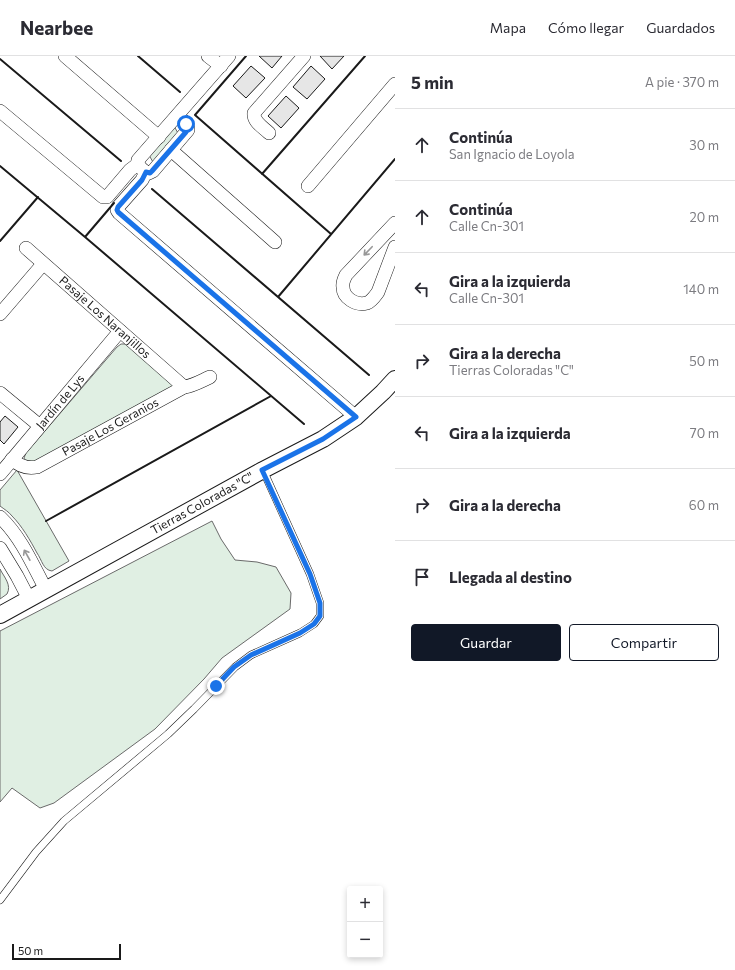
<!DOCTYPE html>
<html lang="es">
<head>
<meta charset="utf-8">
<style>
  :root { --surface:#fff; --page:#f7f7f7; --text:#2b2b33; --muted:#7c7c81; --line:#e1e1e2; --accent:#111827 }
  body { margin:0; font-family:Commissioner,sans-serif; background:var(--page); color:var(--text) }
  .controls { position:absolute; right:12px; bottom:12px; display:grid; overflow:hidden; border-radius:4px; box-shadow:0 2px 6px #0003 }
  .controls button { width:36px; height:36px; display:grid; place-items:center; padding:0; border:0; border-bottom:1px solid var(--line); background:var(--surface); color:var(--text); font:20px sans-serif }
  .scale { position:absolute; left:12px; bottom:10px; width:109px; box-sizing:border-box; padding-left:4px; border:2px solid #1a1a1a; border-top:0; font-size:11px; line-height:14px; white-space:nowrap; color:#1a1a1a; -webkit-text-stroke:3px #fff; paint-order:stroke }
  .stop { position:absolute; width:12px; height:12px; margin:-9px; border:3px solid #1a73e8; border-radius:50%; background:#fff }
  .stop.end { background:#1a73e8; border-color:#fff; box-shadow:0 1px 4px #0008 }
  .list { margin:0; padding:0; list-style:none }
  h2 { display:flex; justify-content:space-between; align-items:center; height:52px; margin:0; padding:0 16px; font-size:17px }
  h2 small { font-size:13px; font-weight:400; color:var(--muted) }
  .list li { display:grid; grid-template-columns:26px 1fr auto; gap:12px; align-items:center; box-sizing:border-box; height:72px; padding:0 16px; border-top:1px solid var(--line) }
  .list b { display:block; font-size:15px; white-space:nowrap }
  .list p { margin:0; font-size:13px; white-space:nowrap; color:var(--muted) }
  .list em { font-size:13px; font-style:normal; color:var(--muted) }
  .actions { display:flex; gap:8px; padding:12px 16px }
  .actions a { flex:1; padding:9px 0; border:1px solid var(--accent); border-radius:4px; text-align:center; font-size:14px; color:var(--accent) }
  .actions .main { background:var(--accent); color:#fff }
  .icon { flex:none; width:22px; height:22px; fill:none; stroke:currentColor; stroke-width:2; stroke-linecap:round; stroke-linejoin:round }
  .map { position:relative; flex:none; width:395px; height:914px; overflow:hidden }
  header { display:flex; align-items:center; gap:24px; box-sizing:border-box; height:56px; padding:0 20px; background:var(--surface); border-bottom:1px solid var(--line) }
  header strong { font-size:19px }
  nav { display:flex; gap:22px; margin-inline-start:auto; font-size:14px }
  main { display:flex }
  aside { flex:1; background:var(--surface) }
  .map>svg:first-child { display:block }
</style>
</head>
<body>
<header>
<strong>Nearbee</strong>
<nav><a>Mapa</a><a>Cómo llegar</a><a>Guardados</a></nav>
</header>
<main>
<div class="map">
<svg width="395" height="914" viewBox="0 0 395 914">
  <rect width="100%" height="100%" fill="#fff"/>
  <path fill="#e0efe3" stroke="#6a6a6a" d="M174 70 179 79 154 108 149 99Z
    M121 288H126L173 329 172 331 34 408 26 406 24 402 26 397 117 291Z
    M17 414 69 505 52 515C43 514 42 504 37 497 30 484 22 470 12 460 9 456 4 453 0 450V434Z
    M212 465 221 483 235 504 257 506 276 511 291 537 290 553 222 602 204 623 155 673 54 747 40 752 12 732 0 746V575Z
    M0 513C4 521 12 529 7 538L0 543Z"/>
  <path fill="#e6e6e6" stroke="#1a1a1a" d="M259 0H282L272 12Z
    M320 0H344L332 13Z
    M251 10 265 22 246 42 233 30Z
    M311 10 325 23 307 43 293 31Z
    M286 40 299 52 281 72 268 60Z
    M5 360 18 371 4 388 0 384V366Z"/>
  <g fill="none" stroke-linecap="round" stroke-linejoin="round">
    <defs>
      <path id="service" d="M0 844 36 796 64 765 168 678 194 653 235 611 251 599 300 577 314 568 320 560V547L310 518 263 414"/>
      <g id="minor">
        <path d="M65 0 159 81"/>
        <path d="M208 0 221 10"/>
        <path d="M0 55 103 141H107L130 114 138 108"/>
        <path d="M177 60C182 64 188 67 188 74L153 115 149 117C144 116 137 110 138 104L229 0"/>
        <path d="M269 77C263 71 253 66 254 57L304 0"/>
        <path d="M171 94 275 186"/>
        <path d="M146 116 142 124 118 151 117 154 119 157 356 361"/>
        <path d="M308 130 395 28"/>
        <path d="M395 167 346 219C344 223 342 227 343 231 343 242 356 250 367 247 372 245 375 240 378 236L395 191"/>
        <path id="s1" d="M26 192 184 331"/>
        <path d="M0 258 43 208"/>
        <path d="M0 337 40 370"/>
        <path id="s2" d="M12 403C19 410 27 413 37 411L184 331C193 330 201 325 210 321"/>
        <path id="s3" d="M0 418 120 275"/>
        <path d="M0 461C21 481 33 509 46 534"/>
        <path d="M0 492 17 520 29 543"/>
      </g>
      <g id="tertiary">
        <path id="s4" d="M0 559 263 414 323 383 356 361 383 336 395 323"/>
      </g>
    </defs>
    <use href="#service" stroke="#1a1a1a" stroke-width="8"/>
    <use href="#minor" stroke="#1a1a1a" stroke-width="14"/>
    <use href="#tertiary" stroke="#1a1a1a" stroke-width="18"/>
    <use href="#service" stroke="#fff" stroke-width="7"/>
    <use href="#minor" stroke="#fff" stroke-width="13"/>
    <use href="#tertiary" stroke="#fff" stroke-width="16"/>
    <path stroke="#1a1a1a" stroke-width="2" d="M138 0 180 36
      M246 0 195 59 331 178
      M0 3 121 105
      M0 110 85 181 304 368
      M262 118 365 0
      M152 133 369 319
      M85 181 114 147
      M0 185 38 141
      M278 241 395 103
      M46 465 271 340"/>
  </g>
  <defs><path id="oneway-shaft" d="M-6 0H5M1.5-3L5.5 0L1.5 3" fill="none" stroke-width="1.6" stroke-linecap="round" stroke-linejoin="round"/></defs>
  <g stroke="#989898">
    <use href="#oneway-shaft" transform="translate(368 195) rotate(134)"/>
    <use href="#oneway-shaft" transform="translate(27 499) rotate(-119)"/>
  </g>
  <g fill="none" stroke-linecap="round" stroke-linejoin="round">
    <path stroke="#1a73e8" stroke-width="5" d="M186 68 188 72 186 76 152 115 150 117 146 116 142 124 118 151 117 154 118 156 356 361 323 383 262 414 310 518 320 547V560L314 568 300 577 251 599 234 611 216 630"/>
  </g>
  <g text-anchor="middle" stroke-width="3" stroke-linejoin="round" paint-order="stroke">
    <g font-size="12" fill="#1a1a1a" stroke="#fff">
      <text dy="4" stroke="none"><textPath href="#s1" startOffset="105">Pasaje Los Naranjillos</textPath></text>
      <text dy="4" stroke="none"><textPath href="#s3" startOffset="94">Jardín de Lys</textPath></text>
      <text dy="4" stroke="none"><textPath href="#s2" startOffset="111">Pasaje Los Geranios</textPath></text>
      <text dy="4" stroke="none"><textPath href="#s4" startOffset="231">Tierras Coloradas "C"</textPath></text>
    </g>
  </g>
</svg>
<div class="controls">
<button>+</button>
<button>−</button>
</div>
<div class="scale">50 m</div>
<div class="stop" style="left:186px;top:68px"></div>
<div class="stop end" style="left:216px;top:630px"></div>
</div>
<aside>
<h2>5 min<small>A pie · 370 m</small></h2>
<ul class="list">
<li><svg class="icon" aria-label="ahead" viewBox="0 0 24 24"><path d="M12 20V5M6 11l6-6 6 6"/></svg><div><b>Continúa</b><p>San Ignacio de Loyola</p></div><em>30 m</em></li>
<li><svg class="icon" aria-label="ahead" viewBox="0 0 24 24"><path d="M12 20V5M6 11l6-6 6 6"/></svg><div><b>Continúa</b><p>Calle Cn-301</p></div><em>20 m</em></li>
<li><svg class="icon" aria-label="left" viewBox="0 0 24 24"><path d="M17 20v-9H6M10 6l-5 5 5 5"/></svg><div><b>Gira a la izquierda</b><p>Calle Cn-301</p></div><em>140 m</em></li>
<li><svg class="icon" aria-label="right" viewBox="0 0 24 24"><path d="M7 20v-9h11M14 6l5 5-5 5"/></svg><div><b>Gira a la derecha</b><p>Tierras Coloradas &quot;C&quot;</p></div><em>50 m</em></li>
<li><svg class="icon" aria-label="left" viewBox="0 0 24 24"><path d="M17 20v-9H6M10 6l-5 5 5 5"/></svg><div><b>Gira a la izquierda</b></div><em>70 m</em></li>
<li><svg class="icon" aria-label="right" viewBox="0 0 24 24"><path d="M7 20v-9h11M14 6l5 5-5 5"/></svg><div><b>Gira a la derecha</b></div><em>60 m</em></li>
<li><svg class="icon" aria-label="arrive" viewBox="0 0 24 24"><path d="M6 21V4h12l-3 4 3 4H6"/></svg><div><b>Llegada al destino</b></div></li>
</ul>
<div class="actions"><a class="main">Guardar</a><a>Compartir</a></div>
</aside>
</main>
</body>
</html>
